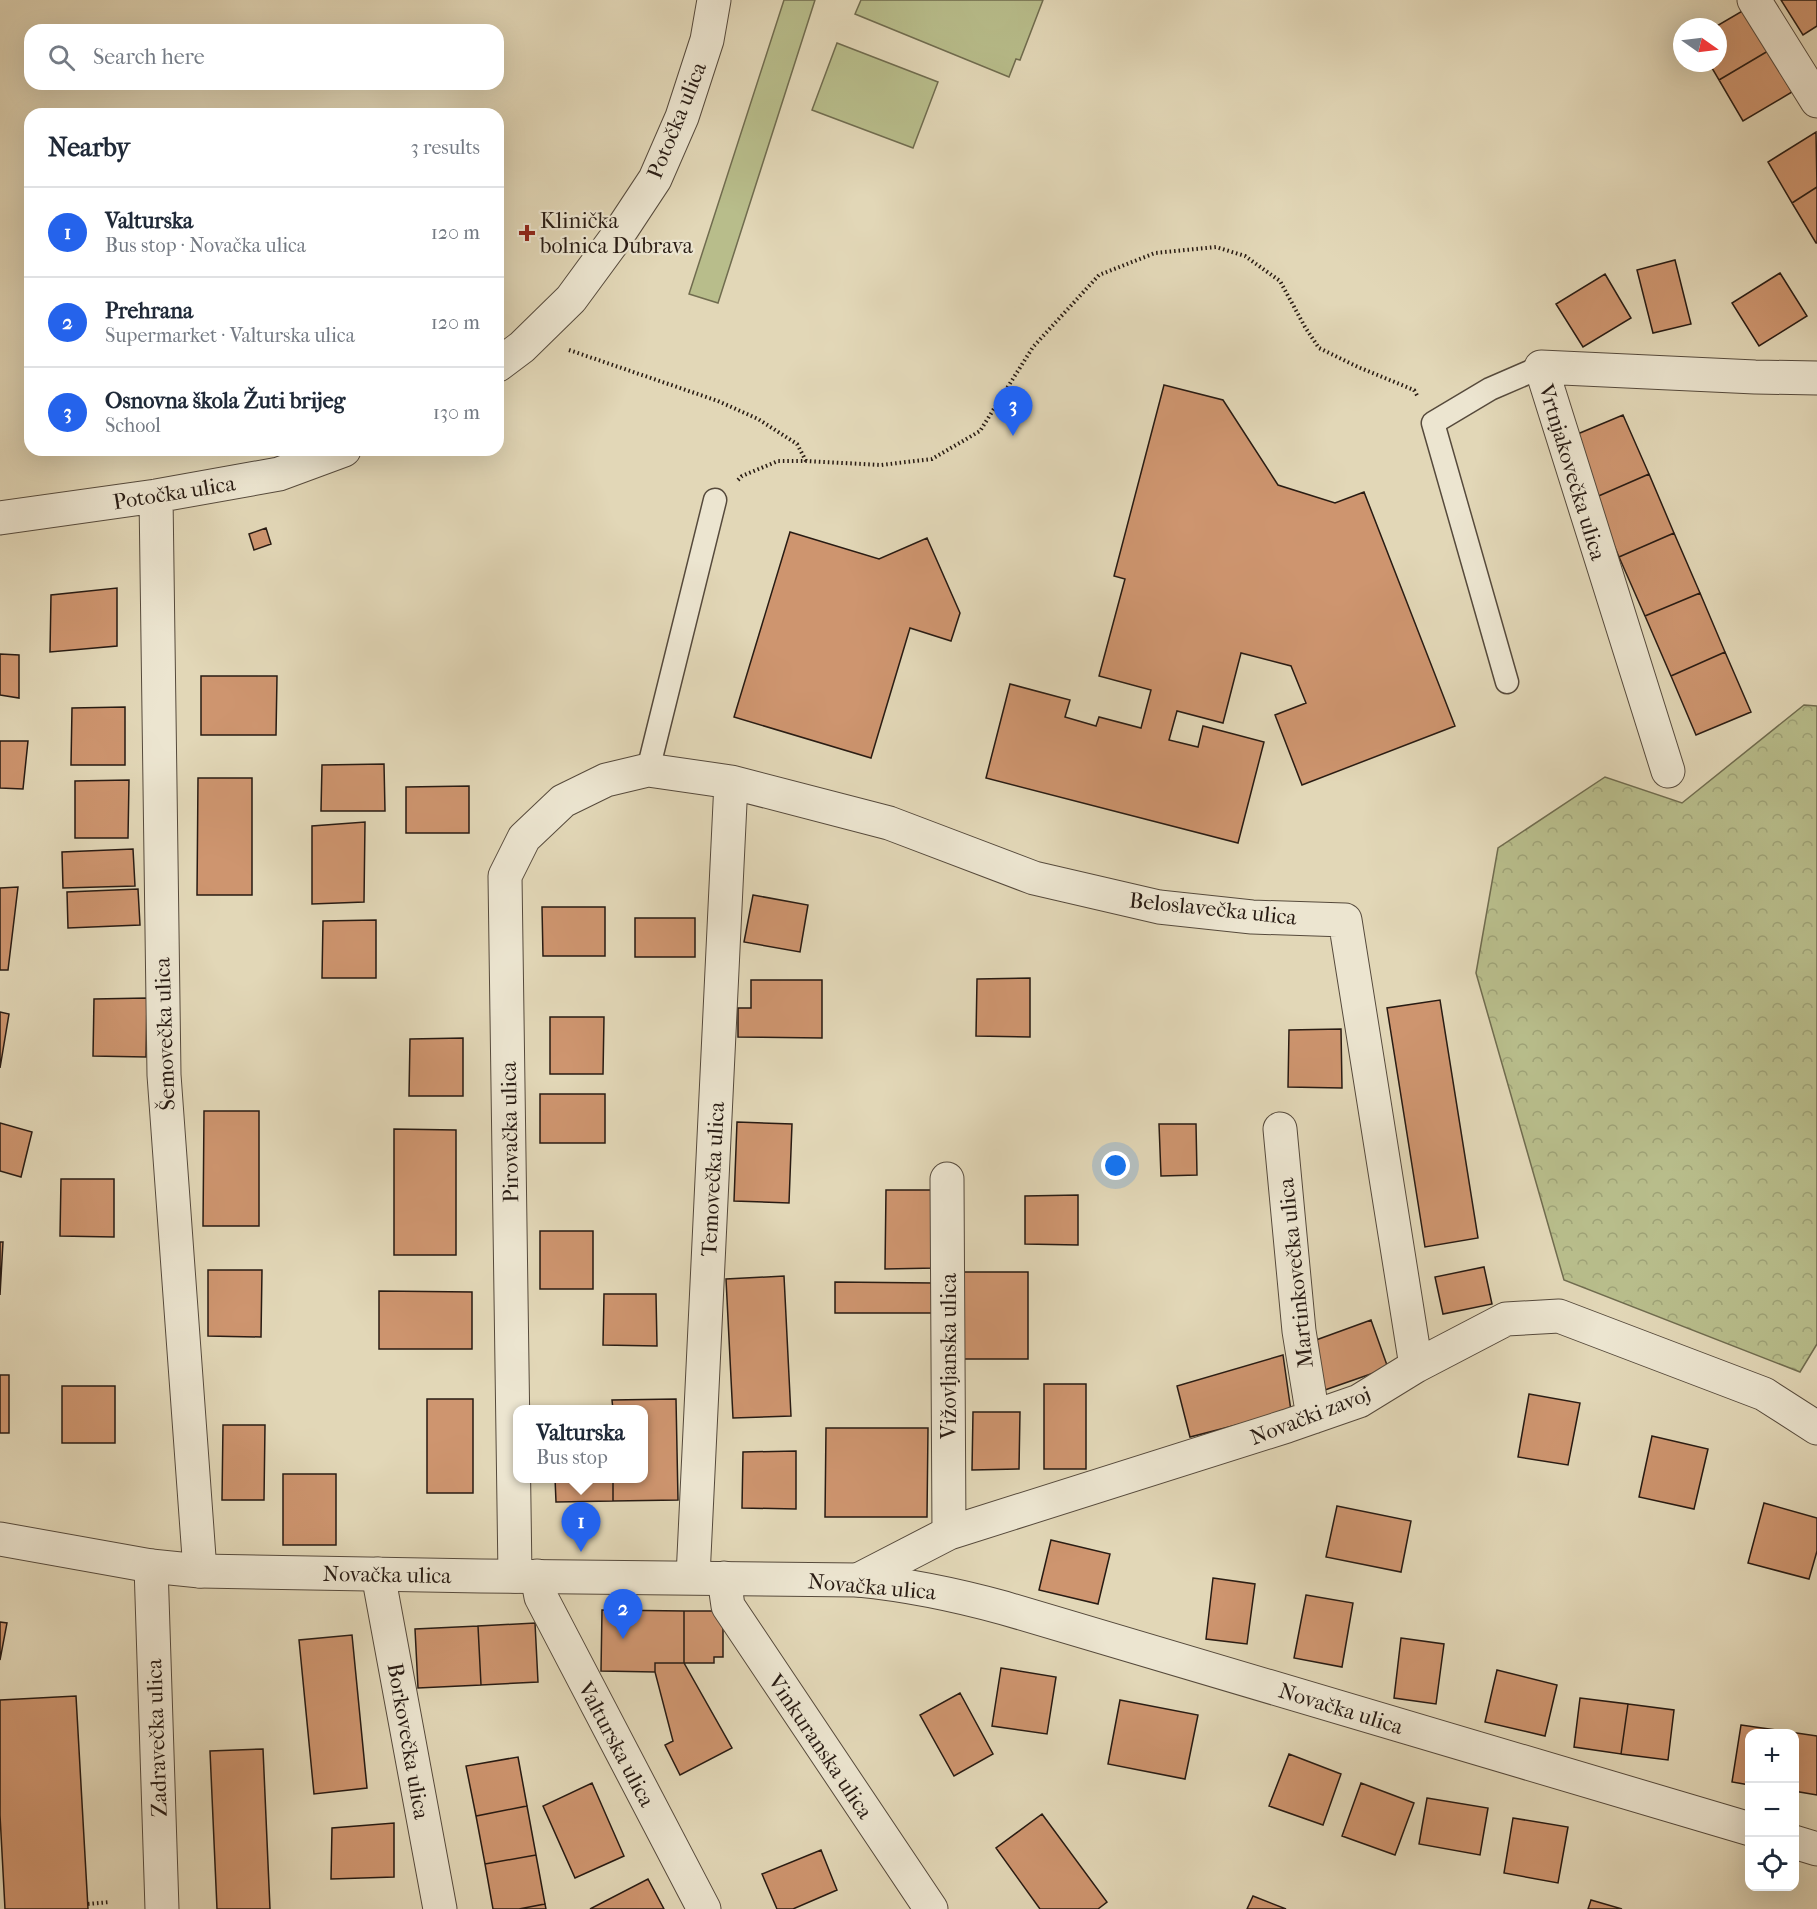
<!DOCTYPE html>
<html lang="en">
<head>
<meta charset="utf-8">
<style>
  :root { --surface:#fff; --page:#f6f6f7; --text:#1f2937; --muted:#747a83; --line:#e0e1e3; --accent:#2563eb }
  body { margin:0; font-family:"IM FELL French Canon",serif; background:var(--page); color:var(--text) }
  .controls { position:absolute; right:18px; bottom:18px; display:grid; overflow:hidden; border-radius:12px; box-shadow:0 6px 24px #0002 }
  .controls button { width:54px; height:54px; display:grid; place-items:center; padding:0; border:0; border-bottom:2px solid var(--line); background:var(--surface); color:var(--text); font:30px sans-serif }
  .compass { position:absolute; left:1673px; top:18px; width:54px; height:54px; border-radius:50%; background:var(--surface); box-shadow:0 6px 24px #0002; rotate:104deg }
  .you { position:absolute; left:1116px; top:1166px; width:21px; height:21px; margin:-15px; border:4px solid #fff; border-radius:50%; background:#1a73e8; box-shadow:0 0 0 9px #1a73e833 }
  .badge { display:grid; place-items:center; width:39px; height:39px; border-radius:50%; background:var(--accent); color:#fff; font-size:20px; font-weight:700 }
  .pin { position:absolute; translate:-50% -50px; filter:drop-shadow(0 2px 3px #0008) }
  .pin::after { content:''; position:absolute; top:32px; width:21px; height:18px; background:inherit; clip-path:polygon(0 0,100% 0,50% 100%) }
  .popup { position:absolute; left:513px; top:1405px; width:135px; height:78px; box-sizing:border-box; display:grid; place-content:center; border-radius:12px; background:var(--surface); filter:drop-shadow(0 2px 4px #0005); font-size:20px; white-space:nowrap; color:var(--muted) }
  .popup b { font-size:22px; color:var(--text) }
  .popup::after { content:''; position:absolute; left:50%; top:100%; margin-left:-12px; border:12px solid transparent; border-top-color:var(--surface) }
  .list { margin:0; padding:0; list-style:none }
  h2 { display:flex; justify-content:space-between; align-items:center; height:78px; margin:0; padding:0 24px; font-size:26px }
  h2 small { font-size:20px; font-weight:400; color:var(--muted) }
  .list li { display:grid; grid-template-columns:39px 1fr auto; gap:18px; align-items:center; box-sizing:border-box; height:90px; padding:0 24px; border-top:2px solid var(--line) }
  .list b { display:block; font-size:22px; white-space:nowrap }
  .list p { margin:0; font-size:20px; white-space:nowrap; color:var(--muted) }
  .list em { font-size:20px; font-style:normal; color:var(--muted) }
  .icon { flex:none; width:33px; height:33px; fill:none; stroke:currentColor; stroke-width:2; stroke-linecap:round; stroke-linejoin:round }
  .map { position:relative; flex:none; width:1817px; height:1909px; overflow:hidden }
  .search { position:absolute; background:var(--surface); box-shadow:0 6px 24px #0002; left:24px; top:24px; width:480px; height:66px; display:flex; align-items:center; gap:15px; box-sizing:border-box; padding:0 21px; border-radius:18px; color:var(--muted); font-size:22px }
  .panel { position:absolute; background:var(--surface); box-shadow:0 6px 24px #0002; left:24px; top:108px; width:480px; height:348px; border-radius:18px }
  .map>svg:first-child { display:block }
</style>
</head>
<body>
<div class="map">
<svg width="1817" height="1909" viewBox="0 0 1817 1909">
  <defs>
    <pattern id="forest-crowns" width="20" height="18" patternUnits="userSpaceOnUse" patternTransform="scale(1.5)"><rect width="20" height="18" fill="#b8bd8b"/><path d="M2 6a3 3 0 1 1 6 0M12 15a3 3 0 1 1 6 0" fill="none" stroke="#9ea277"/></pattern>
  </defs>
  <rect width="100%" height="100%" fill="#e2d7b7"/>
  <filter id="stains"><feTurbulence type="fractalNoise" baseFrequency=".00333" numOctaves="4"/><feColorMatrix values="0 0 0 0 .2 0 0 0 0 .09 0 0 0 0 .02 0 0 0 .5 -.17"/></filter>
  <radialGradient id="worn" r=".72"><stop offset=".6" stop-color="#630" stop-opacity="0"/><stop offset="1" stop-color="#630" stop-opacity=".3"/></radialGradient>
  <path fill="url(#forest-crowns)" stroke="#706c4f" stroke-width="1.5" d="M1804 705 1817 706V1344L1800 1372 1564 1280 1476 973 1498 848 1605 777 1682 803Z"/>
  <path fill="#b8bd8b" stroke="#706c4f" stroke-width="1.5" d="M784 0H815L718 303 689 294Z
    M861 0H1043L1020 60 1016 59 1009 77 855 14Z
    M837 43 938 82 913 148 812 110Z"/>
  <path fill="#ce956f" stroke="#281b13" stroke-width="1.5" d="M1781 0H1817V26L1803 35Z
    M1744 10 1768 51 1719 80 1709 63H1718V27H1715Z
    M1768 51 1792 92 1743 121 1719 80Z
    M1816 132 1817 187 1792 203 1768 162Z
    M1817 187V243H1816L1792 203Z
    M1675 260 1691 324 1653 333 1637 270Z
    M1780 273 1807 316 1759 346 1732 303Z
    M1605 274 1631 318 1583 347 1556 304Z
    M1164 385 1223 400 1278 485 1335 503 1364 492 1455 726 1302 785 1275 715 1306 703 1291 666 1241 653 1223 723 1177 711 1169 740 1198 747 1203 726 1264 742 1238 843 986 778 1010 684 1070 700 1065 717 1096 726 1099 717 1141 728 1151 690 1099 676 1125 579 1114 576Z
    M1623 415 1649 474 1594 498 1568 438Z
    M1649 474 1674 533 1619 557 1594 498Z
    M266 528 271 544 254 550 249 534Z
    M790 532 879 559 927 538 960 613 951 641 910 628 871 758 734 717Z
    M1674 533 1700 593 1645 616 1619 557Z
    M117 588V646L50 652 51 595Z
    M1700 593 1725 652 1671 676 1645 616Z
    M1725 652 1751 712 1696 735 1671 676Z
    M0 654 19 655V698L0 695Z
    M201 676H277L276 735H201Z
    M125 707V765H71L72 708Z
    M0 741H28L23 789 0 788Z
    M384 764 385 811H321L322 765Z
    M198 778H252V895H197Z
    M129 780 128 838H75V781Z
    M469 786V833H406V787Z
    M365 822 364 902 312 904V826Z
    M133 849 135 886 63 888 62 852Z
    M18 887 8 970H0V888Z
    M138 889 140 925 68 928 67 892Z
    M753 895 808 905 800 952 744 942Z
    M542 907H605V956H543Z
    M635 918H695V957H635Z
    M376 920V978H322L323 921Z
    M1030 978V1037L976 1036 977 979Z
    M751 980H822V1038L738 1037V1008H751Z
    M147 998 146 1057 93 1056 94 999Z
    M1440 1000 1478 1238 1425 1247 1387 1008Z
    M0 1012 9 1014 0 1068Z
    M550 1017H604L603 1074H550Z
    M1341 1029 1342 1088 1288 1087 1289 1030Z
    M463 1038V1096H409L410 1039Z
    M540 1094H605V1143H540Z
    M204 1111H259V1226H203Z
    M737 1122 792 1124 789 1203 734 1201Z
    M0 1123 32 1132 21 1177 0 1171Z
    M1159 1124H1196L1197 1175 1161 1176Z
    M394 1129 456 1130V1255H394Z
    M61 1179H114V1237L60 1236Z
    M886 1190H936V1268L885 1269Z
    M1078 1195V1245L1025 1244V1196Z
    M540 1231H593V1289H540Z
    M0 1242H3L0 1295Z
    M1484 1267 1492 1304 1443 1314 1435 1277Z
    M208 1270H262L261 1337 208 1336Z
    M961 1272H1028V1359H961Z
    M784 1276 791 1416 733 1418 726 1279Z
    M835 1282 933 1283 932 1313H835Z
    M379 1291 472 1292V1349H379Z
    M604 1294H656L657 1346 603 1345Z
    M1371 1320 1388 1368 1322 1391 1305 1344Z
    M1283 1355 1291 1411 1190 1437 1177 1386Z
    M0 1375H9V1433H0Z
    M1044 1384H1086V1469H1044Z
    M62 1386H115V1443H62Z
    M1529 1394 1580 1403 1568 1465 1518 1457Z
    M427 1399H473V1493H427Z
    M676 1399 678 1500 613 1501V1478H644V1410H613L612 1400Z
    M591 1406H613V1410H591Z
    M973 1412H1020L1019 1469 972 1470Z
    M223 1425H265L264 1500H222Z
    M826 1428H928L927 1517H825Z
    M1652 1436 1708 1449 1694 1509 1639 1497Z
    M796 1451V1509L742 1508 743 1452Z
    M283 1474H336V1545H283Z
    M555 1478H613V1501L556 1502Z
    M1764 1503 1817 1518V1551L1809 1579 1748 1563Z
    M1337 1506 1411 1521 1401 1572 1326 1557Z
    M1051 1540 1110 1554 1098 1604 1039 1590Z
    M1213 1578 1255 1584 1247 1644 1206 1639Z
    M1306 1595 1353 1603 1342 1667 1294 1658Z
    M602 1610 684 1611V1663H655V1672L601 1671Z
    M684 1611H723V1657H714V1663H684Z
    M0 1622 7 1623 0 1660Z
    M535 1623 538 1682 481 1685 478 1626Z
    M478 1626 481 1685 418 1688 415 1629Z
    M352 1635 367 1788 314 1794 299 1640Z
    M1401 1638 1444 1644 1436 1704 1394 1698Z
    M655 1663H684L732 1748 680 1775 665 1745 673 1741 655 1672Z
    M1001 1668 1056 1677 1047 1734 992 1726Z
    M1497 1670 1557 1685 1545 1736 1485 1722Z
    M960 1693 993 1754 954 1776 920 1715Z
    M76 1696 88 1909H5L0 1815V1700Z
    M1580 1698 1628 1704 1621 1754 1574 1747Z
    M1120 1700 1198 1715 1185 1779 1108 1764Z
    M1628 1704 1674 1710 1668 1760 1621 1754Z
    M1741 1725 1783 1731V1734H1750V1785L1732 1782Z
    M1783 1731 1817 1736V1795L1794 1791V1734H1783Z
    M263 1749 270 1909H217L210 1751Z
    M1289 1754 1341 1774 1323 1825 1269 1806Z
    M518 1757 527 1806 476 1816 466 1766Z
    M592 1783 624 1856 575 1878 543 1806Z
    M1361 1783 1414 1803 1395 1855 1342 1836Z
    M1427 1798 1488 1808 1480 1855 1419 1844Z
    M527 1806 536 1855 485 1864 476 1816Z
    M1042 1814 1107 1902 1098 1909H1040L996 1848Z
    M1513 1818 1568 1827 1558 1883 1504 1873Z
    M394 1823V1877L331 1879 332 1828Z
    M821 1850 837 1890 793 1909H777L762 1874Z
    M536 1855 545 1904 519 1909H493L485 1864Z
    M648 1879 664 1909H590Z
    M1253 1896 1286 1909H1247Z
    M1591 1900 1622 1909H1588Z
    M545 1904 546 1909H519Z"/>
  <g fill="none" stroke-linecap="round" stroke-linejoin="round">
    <defs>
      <path id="service" d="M1507 682 1433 423 1490 389 1541 367
        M648 770 715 500"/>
      <path id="minor" d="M1754 0 1817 101
        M498 365 522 347 571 299 618 235 655 179 682 117 707 40 714 0
        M156 496 164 1075 200 1571
        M0 518 156 496 279 474 344 450
        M1668 771 1541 367 1755 377 1817 378
        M1280 1129 1299 1331 1313 1417
        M947 1179 949 1533
        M151 1566 162 1909
        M378 1574 440 1909
        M515 1576 505 876 524 838 563 801 606 780 648 770 731 782 889 823 1034 878 1159 907 1252 917 1345 920 1416 1366
        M537 1576 541 1597 704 1909
        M693 1577 731 782
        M724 1578 728 1606 931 1909
        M858 1580 949 1533 1287 1426 1359 1401 1416 1366 1506 1319 1559 1316 1764 1394 1817 1428"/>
      <path id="tertiary" d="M0 1539 151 1566 200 1571 481 1576 858 1580C910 1585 953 1594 1004 1608L1750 1829
        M1794 1842 1817 1849"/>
    </defs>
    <use href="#service" stroke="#564a3c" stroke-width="25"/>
    <use href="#minor" stroke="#564a3c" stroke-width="35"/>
    <use href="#tertiary" stroke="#564a3c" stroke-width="35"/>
    <path stroke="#281b13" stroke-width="4" stroke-dasharray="1.5 3" stroke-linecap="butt" d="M569 350 718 401 758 419 797 444 806 461
      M738 480 742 476 778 461H806L881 465 932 459 980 431 1033 347 1099 275 1155 253 1216 247 1245 256 1280 281 1305 327 1319 348 1358 367 1414 390 1418 397
      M88 1904 110 1902"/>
    <use href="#service" stroke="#ece5d0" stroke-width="22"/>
    <use href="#minor" stroke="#ece5d0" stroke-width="33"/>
    <use href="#tertiary" stroke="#ece5d0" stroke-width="33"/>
  </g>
  <path fill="#8f2418" stroke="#ece5d0" stroke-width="2" d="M524 224h6v6h6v6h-6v6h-6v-6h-6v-6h6z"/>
  <g text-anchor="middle" stroke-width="4.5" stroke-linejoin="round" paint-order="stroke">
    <g font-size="22" fill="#281b13" stroke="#ece5d0">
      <text transform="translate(676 120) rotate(-68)" y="8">Potočka ulica</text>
      <text transform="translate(1573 472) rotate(73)" y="8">Vrtnjakovečka ulica</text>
      <text transform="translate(174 492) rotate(-9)" y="8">Potočka ulica</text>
      <text transform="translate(1213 908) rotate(6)" y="8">Beloslavečka ulica</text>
      <text transform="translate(164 1034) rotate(-92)" y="8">Šemovečka ulica</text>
      <text transform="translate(509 1132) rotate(-91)" y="8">Pirovačka ulica</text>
      <text transform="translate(712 1179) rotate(-87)" y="8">Temovečka ulica</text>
      <text transform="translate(1295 1273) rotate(-96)" y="8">Martinkovečka ulica</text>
      <text transform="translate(948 1356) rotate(-90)" y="8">Vižovljanska ulica</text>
      <text transform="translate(1310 1415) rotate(-21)" y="8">Novački zavoj</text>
      <text transform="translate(387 1574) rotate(1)" y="8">Novačka ulica</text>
      <text transform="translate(872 1586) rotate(5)" y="8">Novačka ulica</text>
      <text transform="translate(1341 1708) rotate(17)" y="8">Novačka ulica</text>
      <text transform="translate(156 1738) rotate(-92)" y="8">Zadravečka ulica</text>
      <text transform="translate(409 1741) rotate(80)" y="8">Borkovečka ulica</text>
      <text transform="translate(617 1744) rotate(62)" y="8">Valturska ulica</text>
      <text transform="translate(821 1746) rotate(56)" y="8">Vinkuranska ulica</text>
    </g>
    <g font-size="22" fill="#281b13" stroke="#ece5d0" text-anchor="start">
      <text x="540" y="228">Klinička<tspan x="540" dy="25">bolnica Dubrava</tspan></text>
    </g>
  </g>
  <rect width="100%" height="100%" filter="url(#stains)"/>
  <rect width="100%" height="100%" fill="url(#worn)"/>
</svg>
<div class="controls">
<button>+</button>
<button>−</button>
<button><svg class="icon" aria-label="locate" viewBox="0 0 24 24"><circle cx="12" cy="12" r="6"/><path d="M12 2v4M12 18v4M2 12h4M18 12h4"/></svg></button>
</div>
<svg class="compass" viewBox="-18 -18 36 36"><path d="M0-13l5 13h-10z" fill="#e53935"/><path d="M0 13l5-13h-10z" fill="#747a83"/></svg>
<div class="you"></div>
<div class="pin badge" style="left:581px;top:1552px">1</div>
<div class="popup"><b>Valturska</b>Bus stop</div>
<div class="pin badge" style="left:623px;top:1639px">2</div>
<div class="pin badge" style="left:1013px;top:436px">3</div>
<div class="search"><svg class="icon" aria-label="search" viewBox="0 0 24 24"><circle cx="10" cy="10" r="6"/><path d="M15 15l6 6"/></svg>Search here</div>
<section class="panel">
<h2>Nearby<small>3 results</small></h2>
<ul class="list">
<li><span class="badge">1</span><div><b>Valturska</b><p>Bus stop · Novačka ulica</p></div><em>120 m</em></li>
<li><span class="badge">2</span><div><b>Prehrana</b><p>Supermarket · Valturska ulica</p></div><em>120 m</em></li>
<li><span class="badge">3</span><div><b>Osnovna škola Žuti brijeg</b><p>School</p></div><em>130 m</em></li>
</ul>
</section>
</div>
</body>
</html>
